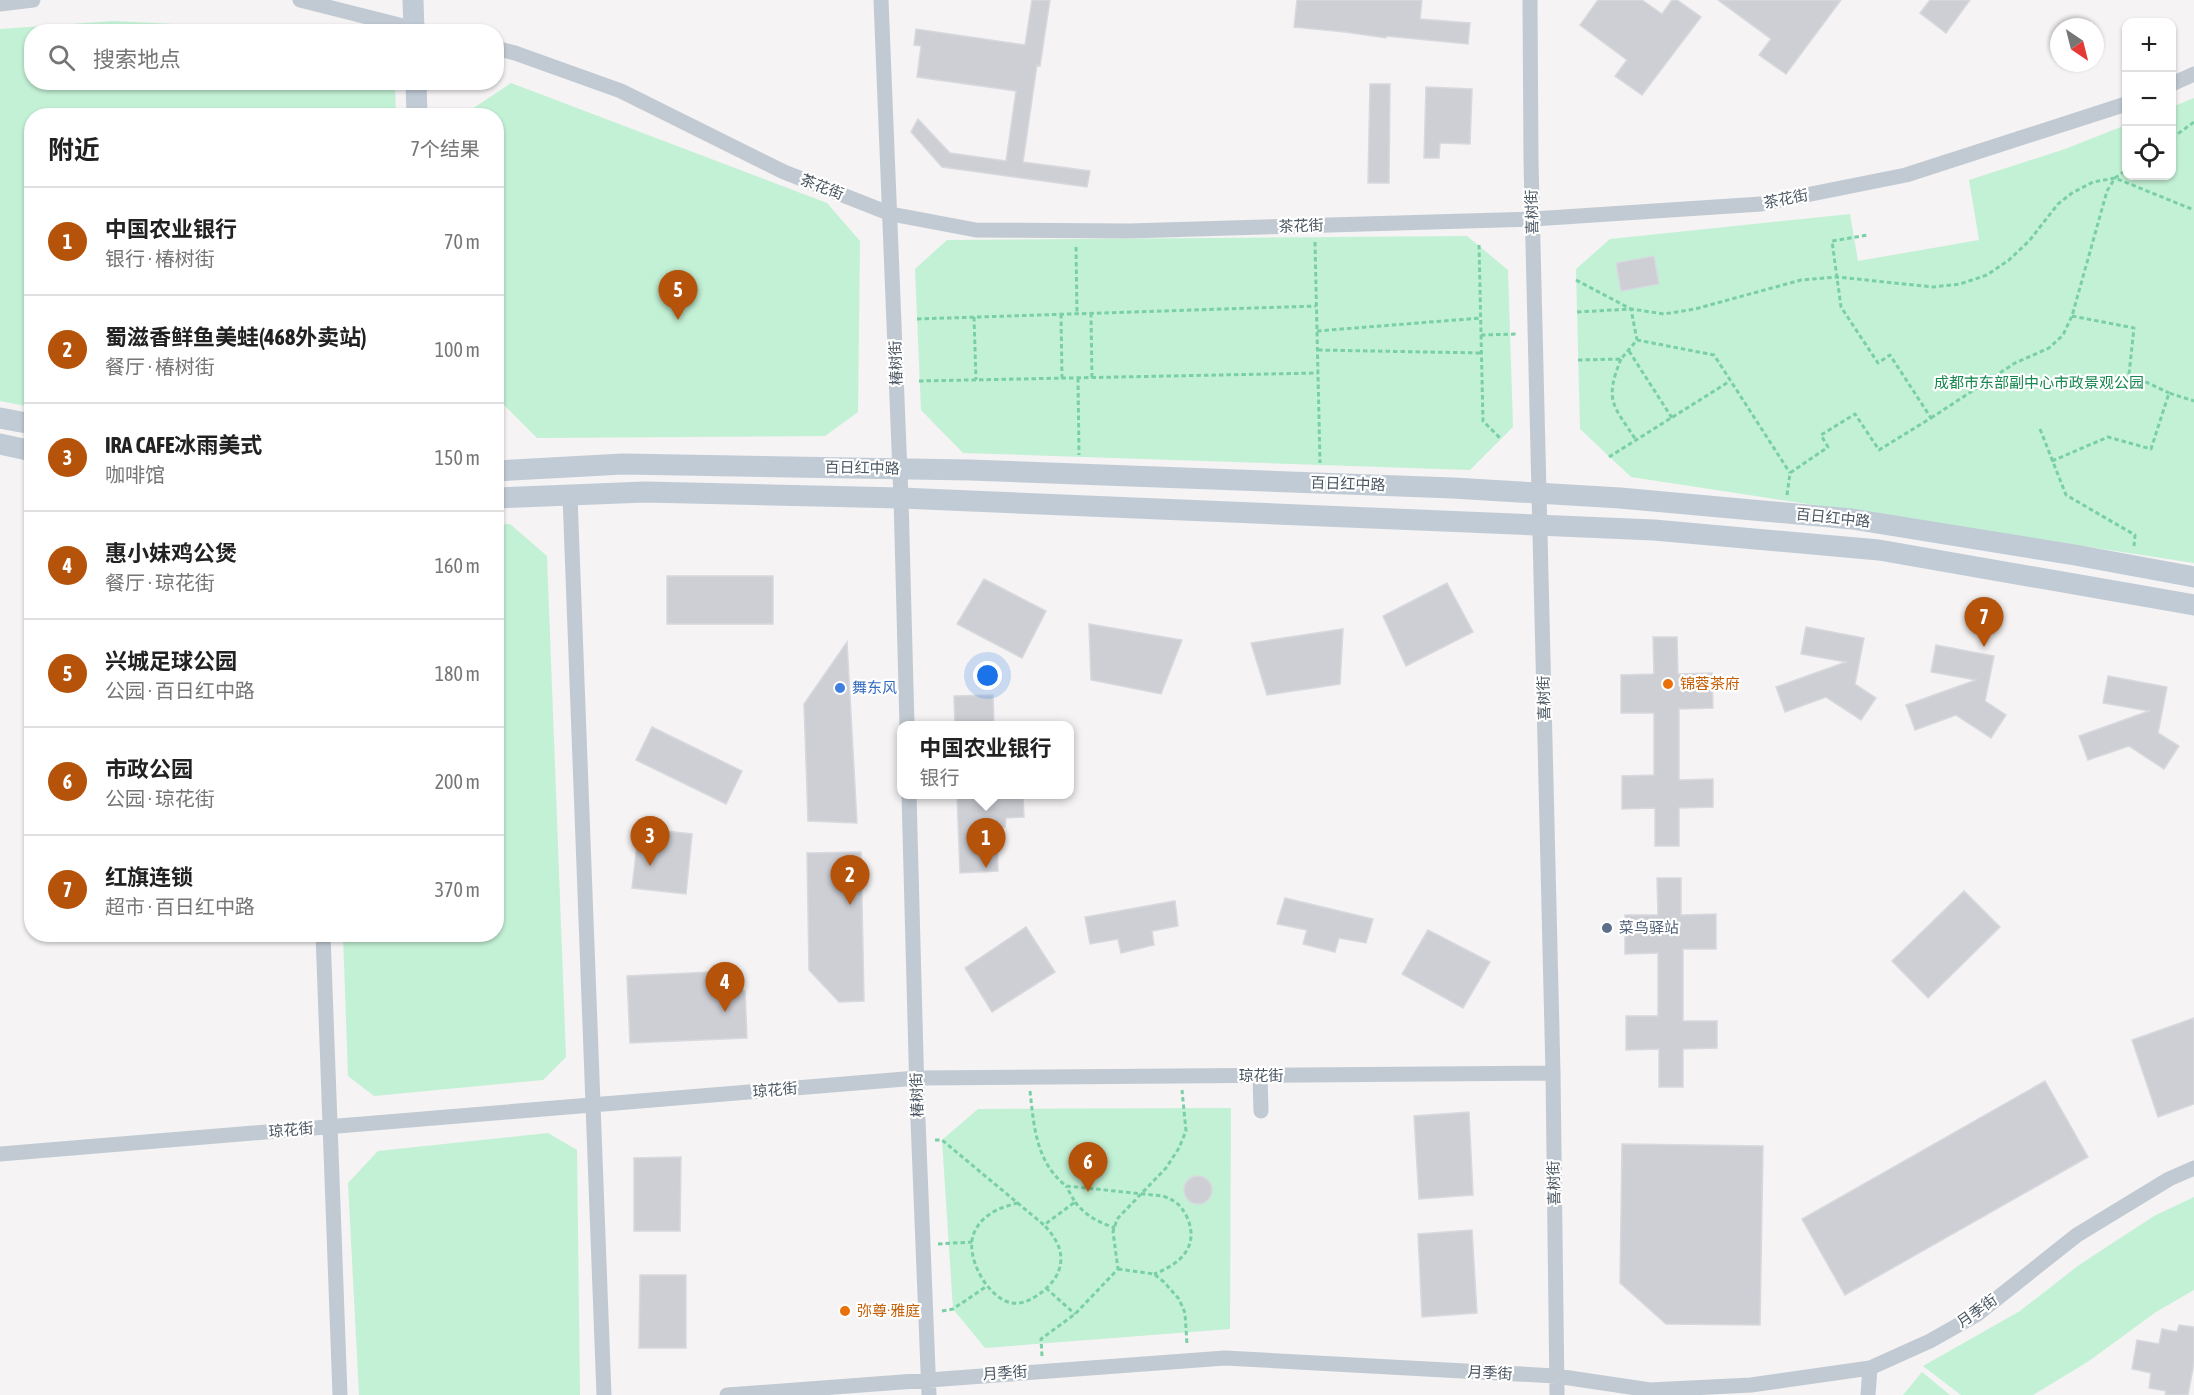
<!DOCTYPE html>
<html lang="zh">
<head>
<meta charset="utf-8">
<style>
  :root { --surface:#fff; --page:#f2f2f2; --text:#222; --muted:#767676; --line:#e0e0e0; --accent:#b45309 }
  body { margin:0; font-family:"Asap Condensed","Noto Sans SC",sans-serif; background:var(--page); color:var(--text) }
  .controls { position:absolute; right:18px; top:18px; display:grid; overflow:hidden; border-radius:12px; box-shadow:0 2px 4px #0004 }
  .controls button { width:54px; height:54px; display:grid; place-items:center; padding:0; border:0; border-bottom:2px solid var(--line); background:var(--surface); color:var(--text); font:30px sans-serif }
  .compass { position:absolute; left:2050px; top:18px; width:54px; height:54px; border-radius:50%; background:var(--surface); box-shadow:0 2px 4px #0004; rotate:145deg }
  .you { position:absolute; left:988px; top:676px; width:21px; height:21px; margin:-15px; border:4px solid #fff; border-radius:50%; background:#1a73e8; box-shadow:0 0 0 9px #1a73e833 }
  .badge { display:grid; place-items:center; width:39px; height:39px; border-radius:50%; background:var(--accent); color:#fff; font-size:20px; font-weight:700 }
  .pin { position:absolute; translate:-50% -50px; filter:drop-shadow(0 2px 3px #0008) }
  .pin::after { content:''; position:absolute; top:32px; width:21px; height:18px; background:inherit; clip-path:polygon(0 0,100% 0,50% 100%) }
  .popup { position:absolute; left:897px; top:721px; width:177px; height:78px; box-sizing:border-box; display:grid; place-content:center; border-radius:12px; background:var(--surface); filter:drop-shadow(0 2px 4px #0005); font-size:20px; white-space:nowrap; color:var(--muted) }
  .popup b { font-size:22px; color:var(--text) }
  .popup::after { content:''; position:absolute; left:50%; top:100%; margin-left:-12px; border:12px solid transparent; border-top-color:var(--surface) }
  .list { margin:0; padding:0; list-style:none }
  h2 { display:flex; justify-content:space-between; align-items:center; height:78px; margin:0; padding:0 24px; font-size:26px }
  h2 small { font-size:20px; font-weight:400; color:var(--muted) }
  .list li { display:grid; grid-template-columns:39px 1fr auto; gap:18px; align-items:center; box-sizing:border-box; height:108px; padding:0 24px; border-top:2px solid var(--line) }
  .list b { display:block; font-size:22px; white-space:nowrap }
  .list p { margin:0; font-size:20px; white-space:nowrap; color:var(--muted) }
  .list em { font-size:20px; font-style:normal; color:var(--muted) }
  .icon { flex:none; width:33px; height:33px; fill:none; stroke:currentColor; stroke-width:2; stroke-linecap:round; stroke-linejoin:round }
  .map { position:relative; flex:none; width:2194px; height:1395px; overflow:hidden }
  .search { position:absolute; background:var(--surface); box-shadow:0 2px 4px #0004; left:24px; top:24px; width:480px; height:66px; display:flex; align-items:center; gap:15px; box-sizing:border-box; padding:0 21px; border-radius:24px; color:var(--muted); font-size:22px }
  .panel { position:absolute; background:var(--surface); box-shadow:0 2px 4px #0004; left:24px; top:108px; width:480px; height:834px; border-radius:24px }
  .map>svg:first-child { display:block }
</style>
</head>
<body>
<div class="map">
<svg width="2194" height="1395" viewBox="0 0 2194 1395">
  <rect width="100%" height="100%" fill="#f5f3f3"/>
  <path fill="#c3f1d5" d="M114 21 310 31 32 32V82L395 83 396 115 32 116 31 407 0 401V29Z
    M511 83 827 203 860 241 858 412 825 436 537 438 497 398 496 116 470 115 469 111Z
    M2194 98V563L1631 477 1580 429 1576 269 1610 239 1850 214 1858 261 1979 240 1969 180 2065 149 2126 125V176H2172V107Z
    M1467 236 1508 270 1513 427 1470 470 963 453 921 410 915 269 947 240Z
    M510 524 547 556 566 1057 543 1080 374 1096 348 1076 343 935 496 934V525Z
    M1231 1108 1230 1329 985 1348 953 1309 942 1140 978 1109Z
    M548 1133 577 1150 580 1395H359L348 1183 378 1151Z
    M2194 1197V1290L2156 1312 2089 1361 2033 1395H1961L1923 1366 2020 1311 2079 1265 2154 1216Z
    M1922 1372 1950 1395H1903Z"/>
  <path fill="#cdcfd5" stroke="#d7d9de" stroke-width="1.5" d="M1032 0H1050L1040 66 1037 65 1023 162 1090 171 1087 187 942 167 911 132 918 119 950 153 1006 161 1016 91 917 77 921 46 914 45 916 29 1025 45Z
    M1297 0H1422L1420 19 1470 23 1468 44 1386 36V38L1345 32 1294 27Z
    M1598 0H1642L1662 14 1672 0H1677L1701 17 1642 95 1615 76 1627 60 1580 25Z
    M1718 0H1841L1786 74 1759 55 1771 39Z
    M1930 0H1970L1946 33 1920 13Z
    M1370 84H1390L1389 183H1368Z
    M1426 87 1472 89 1470 144 1440 143 1439 158H1424Z
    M1654 256 1659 284 1621 291 1616 263Z
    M667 576H773V624H667Z
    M984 579 1046 611 1022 658 957 624Z
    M1447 583 1473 632 1406 666 1383 616Z
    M1089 624 1182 640 1161 694 1091 680Z
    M1806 627 1864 638 1855 684 1876 698 1861 720 1826 697 1785 712 1776 687 1846 662 1801 654Z
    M1343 629 1340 684 1267 695 1251 643Z
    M1653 637H1677L1678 674 1712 673 1713 708 1679 709V780L1713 779V807L1679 808V846H1655V808L1622 809V776L1654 775V713H1621V675L1654 674Z
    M847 642 857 823 808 821 804 704Z
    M1936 645 1994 656 1985 701 2006 715 1991 738 1956 715 1915 730 1906 705 1976 680 1931 672Z
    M2108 676 2167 687 2158 733 2179 746 2164 769 2129 746 2088 760 2079 736 2149 711 2103 703Z
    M993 695 994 726H955L954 696Z
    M652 727 742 771 726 804 636 760Z
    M957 795H1023L1024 817 1006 818 1005 827H997L998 871 960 873Z
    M639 828 692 834 686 894 632 888Z
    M861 852 864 1001 839 1002 809 970 807 853Z
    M1657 878H1681V915L1716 914V949H1683V1021H1717V1048L1683 1049V1087H1659V1049L1626 1050V1016H1658V953L1625 954V915H1658Z
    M1964 891 2000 927 1928 998 1892 961Z
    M1285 898 1373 919 1366 943 1339 938 1335 952 1303 944 1307 930 1277 924Z
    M1175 901 1178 926 1152 931 1154 945 1121 953 1118 939 1090 944 1085 917Z
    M1026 927 1055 972 992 1012 965 968Z
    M1428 930 1490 962 1463 1008 1402 974Z
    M711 972 745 991 747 1038 630 1043 627 976Z
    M2194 1018V1104L2158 1117 2132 1040Z
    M2045 1081 2088 1157 1845 1295 1802 1219Z
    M1469 1112 1473 1195 1419 1199 1414 1116Z
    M1622 1144 1763 1146 1760 1325 1666 1324 1620 1283Z
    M681 1157 680 1231H634V1158Z
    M1184 1190a14 14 0 1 1 28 0a14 14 0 1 1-28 0Z
    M1472 1230 1477 1313 1422 1317 1418 1234Z
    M640 1275H686V1348H639Z
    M2179 1325 2194 1327V1363L2188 1395H2165L2166 1391 2149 1388 2151 1373 2132 1369 2137 1340 2159 1344 2162 1329 2177 1332Z"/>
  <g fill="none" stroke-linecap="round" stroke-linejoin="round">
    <path stroke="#7ad0a6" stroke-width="3" stroke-dasharray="4.5 3" stroke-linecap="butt" d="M2172 138 2194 122
      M1315 242 1320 463
      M1479 245 1483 421 1501 439
      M1076 247 1077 314
      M1576 280 1631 309 1637 340
      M1577 312 1631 309 1664 314 1695 309 1801 280 1837 277 1933 287 1960 284 1987 275 2009 260 2029 241 2058 204 2072 193 2093 182 2115 178 2194 210
      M1091 313 1092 378
      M1061 314 1062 378
      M2072 316 2134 328 2129 374 2169 393
      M974 317 976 380
      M917 319 1316 306
      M1317 331 1481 318
      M1481 335 1518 334
      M1318 350 1481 353
      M1629 351 1672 418
      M1621 359C1604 401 1613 405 1636 440
      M1578 360 1621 359 1637 340 1714 355 1790 473
      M1078 378 1079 455
      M919 381 1318 373
      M1931 418 2015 363 2049 348 2063 335 2072 316 2107 191 2115 178 2126 170
      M2040 429 2066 495 2135 535 2134 546
      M1609 457 1730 381
      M2052 461 2108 437 2151 449 2169 393 2194 401
      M1787 495 1790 473 1828 447 1821 435 1855 414 1879 450 1931 418 1890 355 1878 363 1841 307 1832 241 1868 235
      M1030 1091C1034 1127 1036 1162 1066 1186L1163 1196C1176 1201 1181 1205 1187 1217 1200 1247 1180 1264 1154 1274
      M935 1140H942L1044 1225 1075 1202 1066 1186
      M1075 1202C1086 1216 1098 1222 1115 1228
      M1018 1203C1001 1207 982 1214 974 1233 964 1256 988 1299 1012 1303 1023 1305 1034 1298 1042 1292 1049 1286 1056 1279 1059 1270 1065 1252 1056 1238 1044 1225
      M938 1244 972 1242
      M1118 1269 1154 1274 1164 1282 1179 1299 1185 1313 1187 1344
      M1046 1288 1075 1314
      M942 1311 953 1309 987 1286
      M1042 1356 1041 1339 1075 1314 1118 1269 1113 1232 1117 1219 1166 1168 1179 1148 1186 1131 1182 1090"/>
    <path stroke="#c1cad2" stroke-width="15" d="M300 0 427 32
      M881 0 901 498 907 726
      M1530 0 1531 161 1553 1073 1557 1395
      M0 4 33 0
      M496 48 515 53 621 91 784 172 891 214 976 230 1129 231 1533 219 1761 204 1906 175 2126 104
      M2172 84 2194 74
      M570 496 604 1395
      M909 794 917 1095 929 1395
      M323 934 340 1395
      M1260 1076 1261 1111
      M0 1154 917 1078 1553 1073
      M727 1395 1225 1358 1556 1376 1650 1390 1751 1385 1870 1368 1930 1341 1976 1315 2077 1235 2169 1179 2194 1168
      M1868 1395 1870 1368"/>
    <path stroke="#c1cbd6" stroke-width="21" d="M413 0 414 32
      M416 82 417 116
      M0 418 32 424
      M0 444 32 451
      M496 471 623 464 970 470 1453 488 1620 498 1852 519 2075 555 2194 577
      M496 498 645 492 901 498 1654 530 1879 550 2194 605"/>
  </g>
  <g fill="#e8710a" stroke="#fff" stroke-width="2">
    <circle cx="1668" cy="684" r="6"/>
    <circle cx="845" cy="1311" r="6"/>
  </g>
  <circle fill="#3f7fe0" stroke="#fff" stroke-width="2" cx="840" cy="688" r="6"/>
  <circle fill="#5c6f8a" stroke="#fff" stroke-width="2" cx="1607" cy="928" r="6"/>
  <g text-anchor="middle" stroke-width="4.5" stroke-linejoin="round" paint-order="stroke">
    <g font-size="15" fill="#4a5661" stroke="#fff">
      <text transform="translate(822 187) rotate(21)" y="5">茶花街</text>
      <text transform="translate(1786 199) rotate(-11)" y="5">茶花街</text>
      <text transform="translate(1532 212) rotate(-91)" y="5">喜树街</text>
      <text transform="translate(1301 226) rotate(-2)" y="5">茶花街</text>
      <text transform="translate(896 363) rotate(-92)" y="5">椿树街</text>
      <text transform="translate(862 468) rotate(1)" y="5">百日红中路</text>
      <text transform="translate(1348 484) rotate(2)" y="5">百日红中路</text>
      <text transform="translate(1833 518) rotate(6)" y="5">百日红中路</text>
      <text transform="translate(1544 698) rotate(-91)" y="5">喜树街</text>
      <text x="1261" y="1081">琼花街</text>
      <text transform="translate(775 1090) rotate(-5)" y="5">琼花街</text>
      <text transform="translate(917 1095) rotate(-92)" y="5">椿树街</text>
      <text transform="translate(291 1130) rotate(-5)" y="5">琼花街</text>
      <text transform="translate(1554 1183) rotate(-91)" y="5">喜树街</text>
      <text transform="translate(1977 1311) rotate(-35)" y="5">月季街</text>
      <text transform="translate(1005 1373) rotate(-4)" y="5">月季街</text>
      <text transform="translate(1490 1373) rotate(3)" y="5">月季街</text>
    </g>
    <g font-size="15" fill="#17864f" stroke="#fff">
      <text x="2039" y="388">成都市东部副中心市政景观公园</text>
    </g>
    <g font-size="15" fill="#c56008" stroke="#fff" text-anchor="start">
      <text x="1680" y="689">锦蓉茶府</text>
      <text x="857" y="1316">弥尊·雅庭</text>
    </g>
    <g font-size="15" fill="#366cbe" stroke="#fff" text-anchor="start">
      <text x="852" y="693">舞东风</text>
    </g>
    <g font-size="15" fill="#4e5e75" stroke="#fff" text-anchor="start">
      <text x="1619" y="933">菜鸟驿站</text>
    </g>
  </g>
</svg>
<div class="controls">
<button>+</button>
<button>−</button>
<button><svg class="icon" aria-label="locate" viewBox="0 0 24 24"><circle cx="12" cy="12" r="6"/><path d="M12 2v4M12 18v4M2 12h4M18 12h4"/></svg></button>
</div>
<svg class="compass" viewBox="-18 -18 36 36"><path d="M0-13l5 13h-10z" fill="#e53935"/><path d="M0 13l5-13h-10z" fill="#767676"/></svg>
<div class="you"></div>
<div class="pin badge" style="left:986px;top:868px">1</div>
<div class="popup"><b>中国农业银行</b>银行</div>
<div class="pin badge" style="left:850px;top:905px">2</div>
<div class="pin badge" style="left:650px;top:866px">3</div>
<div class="pin badge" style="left:725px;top:1012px">4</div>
<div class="pin badge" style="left:678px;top:320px">5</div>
<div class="pin badge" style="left:1088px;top:1192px">6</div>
<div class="pin badge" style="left:1984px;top:647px">7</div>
<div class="search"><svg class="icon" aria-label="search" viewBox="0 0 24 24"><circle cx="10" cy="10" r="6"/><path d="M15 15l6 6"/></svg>搜索地点</div>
<section class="panel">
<h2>附近<small>7个结果</small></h2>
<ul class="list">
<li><span class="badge">1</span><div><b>中国农业银行</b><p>银行 · 椿树街</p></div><em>70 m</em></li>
<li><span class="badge">2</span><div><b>蜀滋香鲜鱼美蛙(468外卖站)</b><p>餐厅 · 椿树街</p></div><em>100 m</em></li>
<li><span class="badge">3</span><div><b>IRA CAFE冰雨美式</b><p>咖啡馆</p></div><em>150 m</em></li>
<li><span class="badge">4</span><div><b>惠小妹鸡公煲</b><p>餐厅 · 琼花街</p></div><em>160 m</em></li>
<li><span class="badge">5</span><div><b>兴城足球公园</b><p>公园 · 百日红中路</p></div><em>180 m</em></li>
<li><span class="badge">6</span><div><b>市政公园</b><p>公园 · 琼花街</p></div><em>200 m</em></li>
<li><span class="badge">7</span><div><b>红旗连锁</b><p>超市 · 百日红中路</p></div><em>370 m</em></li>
</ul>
</section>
</div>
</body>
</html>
